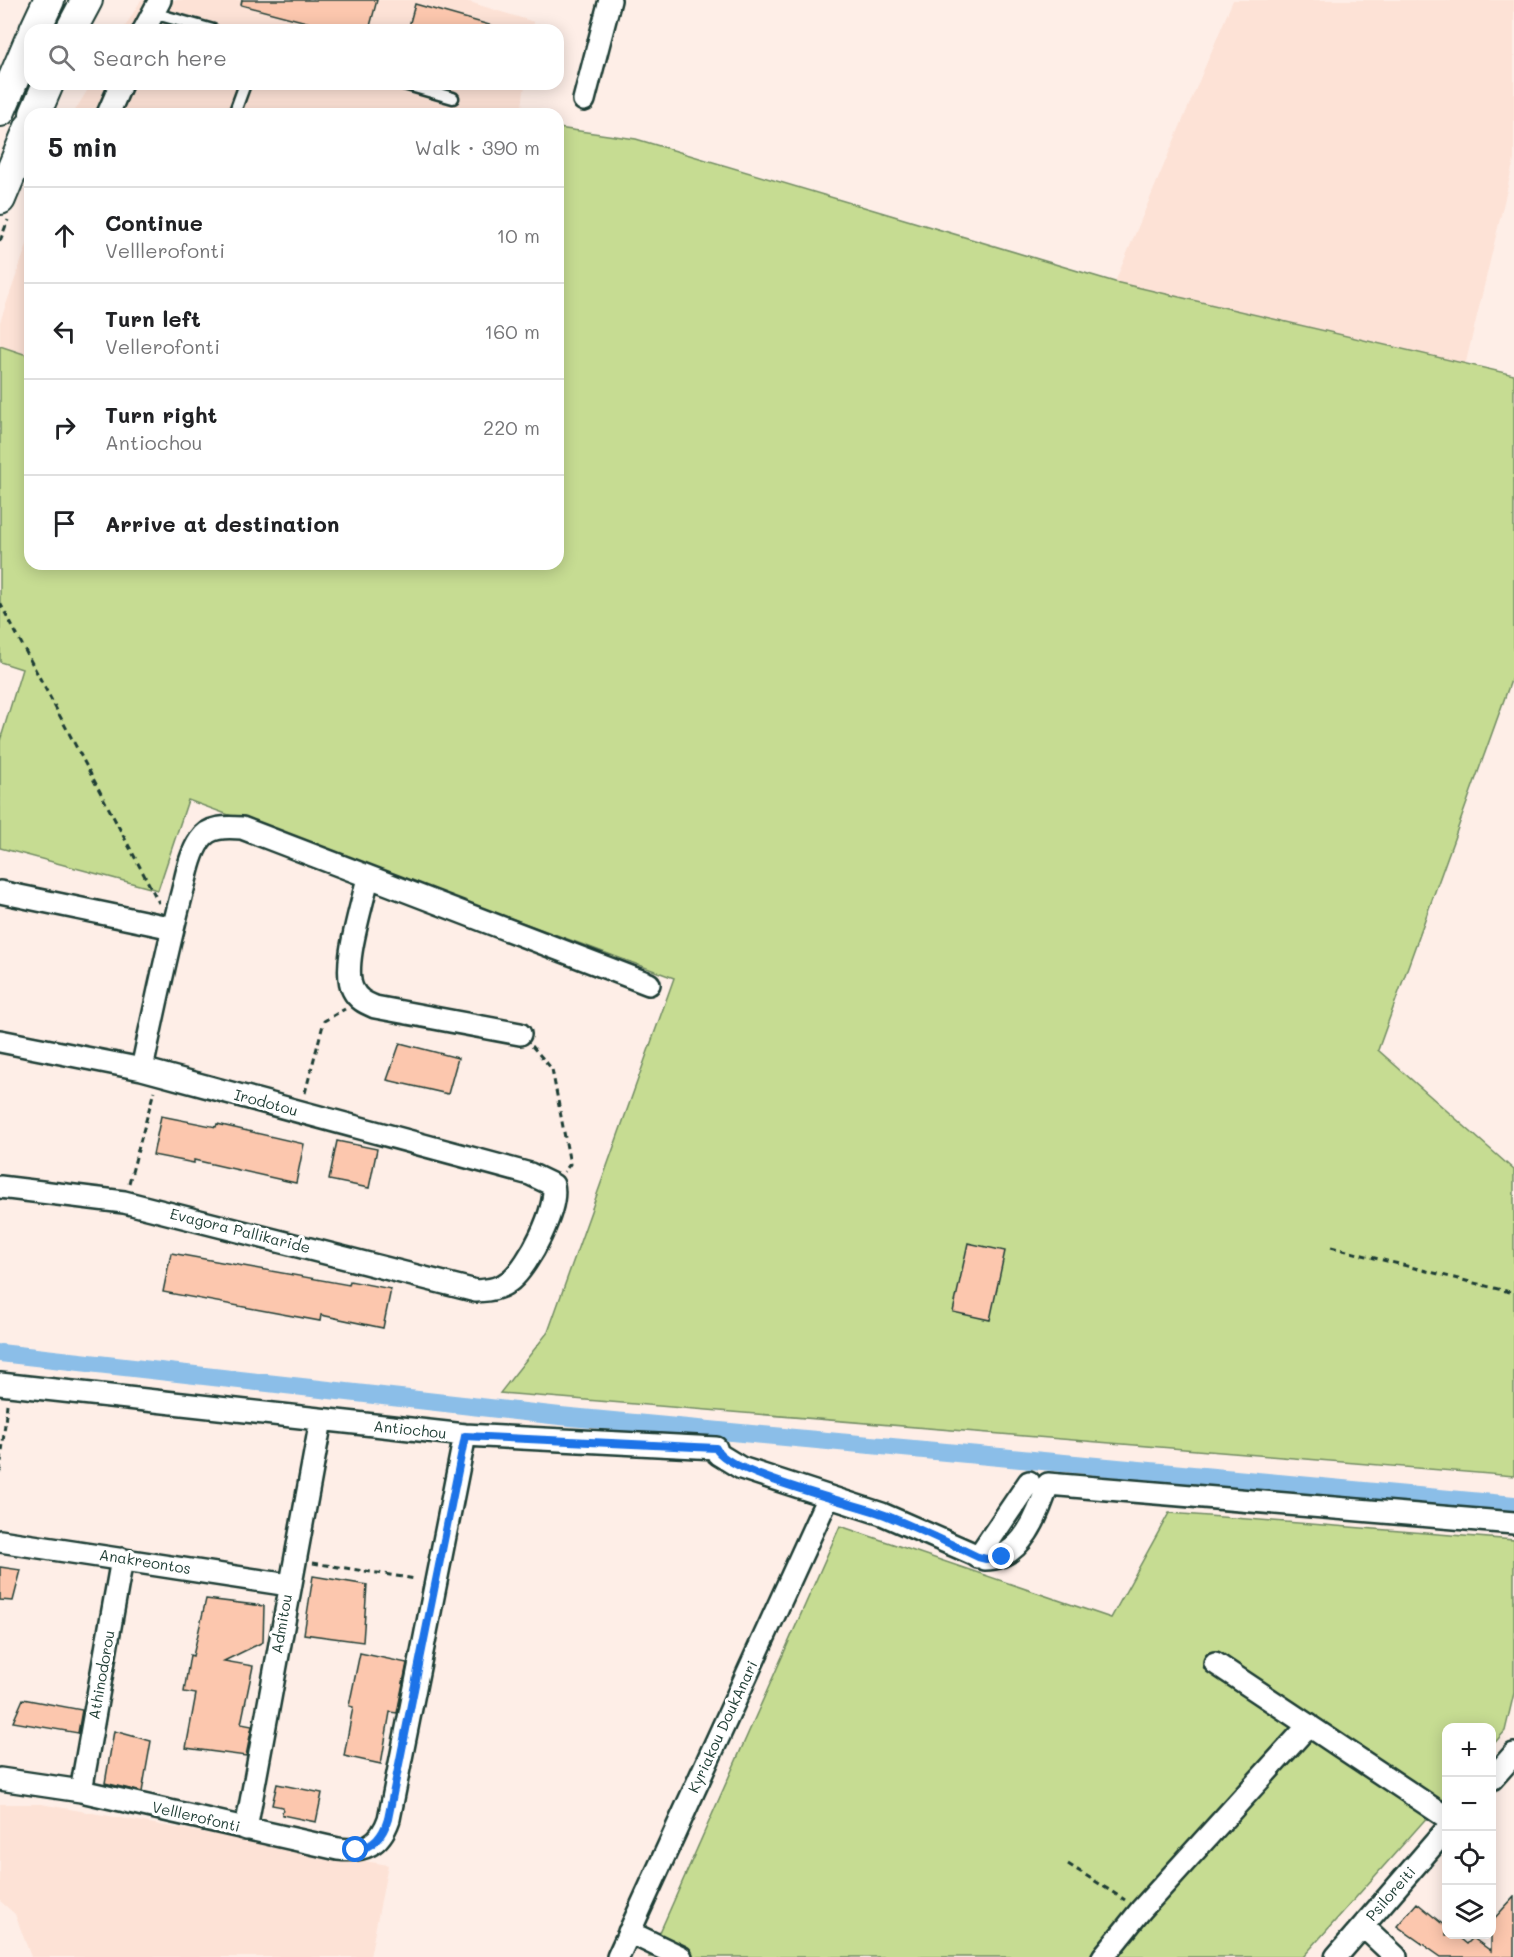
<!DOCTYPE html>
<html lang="en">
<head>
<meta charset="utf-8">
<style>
  :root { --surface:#fff; --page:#f2f2f2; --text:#202124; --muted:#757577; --line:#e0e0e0 }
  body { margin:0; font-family:Mali,sans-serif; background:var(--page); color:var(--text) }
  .controls { position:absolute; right:18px; bottom:18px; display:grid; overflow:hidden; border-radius:12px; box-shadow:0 3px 15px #0003 }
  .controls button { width:54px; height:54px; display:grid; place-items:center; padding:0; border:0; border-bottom:2px solid var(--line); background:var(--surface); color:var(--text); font:30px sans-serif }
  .stop { position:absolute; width:18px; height:18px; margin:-14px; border:4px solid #1a73e8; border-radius:50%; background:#fff }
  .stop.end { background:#1a73e8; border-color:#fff; box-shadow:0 2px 6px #0008 }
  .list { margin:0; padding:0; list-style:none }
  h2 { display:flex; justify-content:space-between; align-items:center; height:78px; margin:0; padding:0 24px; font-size:26px }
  h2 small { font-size:20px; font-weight:400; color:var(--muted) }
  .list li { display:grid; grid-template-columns:39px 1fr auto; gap:18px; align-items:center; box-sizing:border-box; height:96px; padding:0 24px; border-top:2px solid var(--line) }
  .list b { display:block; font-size:22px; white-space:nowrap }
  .list p { margin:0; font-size:20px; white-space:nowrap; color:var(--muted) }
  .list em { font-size:20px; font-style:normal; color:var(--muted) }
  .icon { flex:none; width:33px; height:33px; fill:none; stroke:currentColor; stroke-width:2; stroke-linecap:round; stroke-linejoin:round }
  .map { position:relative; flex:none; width:1514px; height:1957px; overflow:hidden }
  .search { position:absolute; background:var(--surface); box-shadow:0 3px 15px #0003; left:24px; top:24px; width:540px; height:66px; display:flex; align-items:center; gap:15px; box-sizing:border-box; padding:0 21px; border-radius:18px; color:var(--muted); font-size:22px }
  .panel { position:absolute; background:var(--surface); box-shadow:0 3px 15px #0003; left:24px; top:108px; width:540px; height:462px; border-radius:18px }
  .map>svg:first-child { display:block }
</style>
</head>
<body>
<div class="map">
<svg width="1514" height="1957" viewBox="0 0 1514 1957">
  <rect width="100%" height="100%" fill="#feeee7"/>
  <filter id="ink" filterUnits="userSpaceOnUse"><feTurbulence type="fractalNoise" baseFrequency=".0167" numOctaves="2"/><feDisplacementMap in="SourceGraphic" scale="12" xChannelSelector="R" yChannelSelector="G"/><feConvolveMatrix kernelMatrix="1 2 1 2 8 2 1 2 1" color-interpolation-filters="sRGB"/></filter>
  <g filter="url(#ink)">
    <path fill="#fde2d6" d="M141 0H463L534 22 533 30H123Z
      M1233 0H1514V160L1461 383 1115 282Z
      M91 84H525L521 114H73Z
      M30 236V356L0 346V322Z
      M0 1804H41L388 1865 370 1957H31L15 1914 0 1901Z"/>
    <path fill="#c6dc92" stroke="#728c63" stroke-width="1.5" d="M558 128 636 139 1115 282 1514 375V672L1378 1050 1514 1170V1476L500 1393 548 1332 674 978 188 800 158 890 0 848V741L22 669 0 662V346L30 356V564H558Z
      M1169 1513 1514 1540V1693L1505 1731 1492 1746V1728H1446V1796L1303 1957H649L840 1526 1111 1618Z"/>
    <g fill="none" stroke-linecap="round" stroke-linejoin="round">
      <path stroke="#8bbee8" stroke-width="18" d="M0 1353 560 1416 1514 1505"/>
    </g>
    <path fill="#fcc7ae" stroke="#1f3d34" stroke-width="1.5" d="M242 0H377L369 30H337L241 5Z
      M415 4 493 26 492 30H408Z
      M400 1043 458 1058 448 1094 387 1080Z
      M161 1116 216 1127 217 1124 304 1144 296 1183 194 1160V1163L153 1155Z
      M337 1141 377 1149 369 1188 329 1180Z
      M968 1243 1005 1251 990 1320 953 1312Z
      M171 1253 349 1285 350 1281 391 1289 383 1328 321 1315 320 1321 163 1292Z
      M0 1567 21 1570 13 1601 0 1600Z
      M313 1576 367 1585 363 1642 304 1634Z
      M206 1599 264 1606 263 1642 224 1661 253 1666 241 1724 252 1726 246 1756 186 1748 196 1694 184 1692 190 1655 193 1656Z
      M360 1653 407 1663 397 1713 390 1712 381 1764 344 1756 353 1707 349 1706Z
      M23 1699 82 1710 78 1733 13 1722Z
      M114 1731 151 1741 142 1792 105 1783Z
      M277 1784 322 1793 316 1822 282 1815 283 1807 272 1805Z
      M1514 1897V1957H1441L1397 1926 1417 1903 1446 1927V1935H1456L1467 1944 1473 1938 1491 1951V1922Z"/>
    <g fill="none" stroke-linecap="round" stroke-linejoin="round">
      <defs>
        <path id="service" d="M153 13 213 30
          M404 84 453 98
          M234 114 245 84"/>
        <path id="minor" d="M144 30 160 0
          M584 100 610 0
          M108 114 121 84
          M368 877C363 904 341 967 353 990 358 1000 366 1003 375 1007L520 1034
          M0 892 173 928
          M0 1041 142 1069 530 1174 553 1185C559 1207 529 1265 511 1280 500 1289 490 1290 476 1291L124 1202 0 1187
          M142 1069C154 1012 166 954 181 897 186 879 189 856 200 840 209 826 226 827 242 828L649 984
          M0 1384 465 1435 716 1448 718 1454 741 1468 882 1514 985 1559C1022 1559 1039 1513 1048 1484L1514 1523
          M0 1541 289 1585
          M978 1557 1029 1482
          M1215 1663 1446 1817
          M0 1779 81 1791 338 1849C364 1852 380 1845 389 1819L465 1435
          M1492 1779 1514 1754
          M81 1791 122 1559
          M246 1829 321 1420
          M1363 1926 1396 1957
          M629 1932 681 1957
          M618 1957 828 1497
          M1103 1957 1141 1910 1309 1725
          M1336 1957 1446 1830"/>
        <path id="secondary" d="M35 30 49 0
          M71 30 87 0
          M0 111 30 40
          M35 114 48 84
          M0 199 30 127"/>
      </defs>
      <use href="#service" stroke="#1f3d34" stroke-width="15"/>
      <use href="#minor" stroke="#1f3d34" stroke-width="26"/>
      <use href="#secondary" stroke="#1f3d34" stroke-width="34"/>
      <path stroke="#1f3d34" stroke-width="3" stroke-dasharray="6 4.5" stroke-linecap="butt" d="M0 241 8 220
        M0 603 159 903
        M532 1046 552 1069 570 1164 564 1172
        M305 1093 324 1021 345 1009
        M129 1183 154 1091
        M1331 1247 1514 1293
        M0 1472 7 1404
        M313 1563 416 1579
        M1068 1864 1125 1900"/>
      <use href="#service" stroke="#fff" stroke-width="10"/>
      <use href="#minor" stroke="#fff" stroke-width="21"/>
      <use href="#secondary" stroke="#fff" stroke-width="30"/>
    </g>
  </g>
  <g fill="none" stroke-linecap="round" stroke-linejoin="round" filter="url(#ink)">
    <path stroke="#1a73e8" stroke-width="8" d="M356 1850C374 1847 383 1836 388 1819L465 1436 716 1448C725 1473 856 1504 885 1515 917 1528 947 1542 978 1557L986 1559 1002 1557"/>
  </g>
  <g text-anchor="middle" stroke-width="6" stroke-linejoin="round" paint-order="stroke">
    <g font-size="15" fill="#1f3d34" stroke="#fff">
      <text transform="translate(266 1103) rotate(15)" y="5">Irodotou</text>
      <text transform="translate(240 1231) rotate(14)" y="5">Evagora Pallikaride</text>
      <text transform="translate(410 1430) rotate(6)" y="5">Antiochou</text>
      <text transform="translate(145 1562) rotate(9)" y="5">Anakreontos</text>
      <text transform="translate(282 1624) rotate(-80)" y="5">Admitou</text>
      <text transform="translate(102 1675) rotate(-80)" y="5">Athinodorou</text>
      <text transform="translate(723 1727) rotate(-65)" y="5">Kyriakou DoukAnari</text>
      <text transform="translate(196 1817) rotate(13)" y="5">Velllerofonti</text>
      <text transform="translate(1391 1894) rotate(-49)" y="5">Psiloreiti</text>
    </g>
  </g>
</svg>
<div class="controls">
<button>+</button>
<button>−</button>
<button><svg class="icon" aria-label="locate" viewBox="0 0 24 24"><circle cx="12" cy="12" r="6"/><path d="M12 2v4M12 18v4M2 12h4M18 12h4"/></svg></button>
<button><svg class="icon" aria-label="layers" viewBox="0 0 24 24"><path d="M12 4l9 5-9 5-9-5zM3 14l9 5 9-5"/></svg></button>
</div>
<div class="stop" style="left:356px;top:1850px"></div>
<div class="stop end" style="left:1002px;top:1557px"></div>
<div class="search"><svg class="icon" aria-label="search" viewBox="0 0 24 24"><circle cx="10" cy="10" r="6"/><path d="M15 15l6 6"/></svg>Search here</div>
<section class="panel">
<h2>5 min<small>Walk · 390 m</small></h2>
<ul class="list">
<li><svg class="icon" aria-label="ahead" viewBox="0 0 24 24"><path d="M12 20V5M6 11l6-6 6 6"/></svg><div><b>Continue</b><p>Velllerofonti</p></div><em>10 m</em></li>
<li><svg class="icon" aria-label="left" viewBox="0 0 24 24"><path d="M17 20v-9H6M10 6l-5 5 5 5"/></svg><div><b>Turn left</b><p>Vellerofonti</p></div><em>160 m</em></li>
<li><svg class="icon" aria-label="right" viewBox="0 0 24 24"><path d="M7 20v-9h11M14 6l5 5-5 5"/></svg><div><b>Turn right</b><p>Antiochou</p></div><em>220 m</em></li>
<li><svg class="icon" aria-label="arrive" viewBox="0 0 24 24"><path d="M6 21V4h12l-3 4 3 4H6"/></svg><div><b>Arrive at destination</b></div></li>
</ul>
</section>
</div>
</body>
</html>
